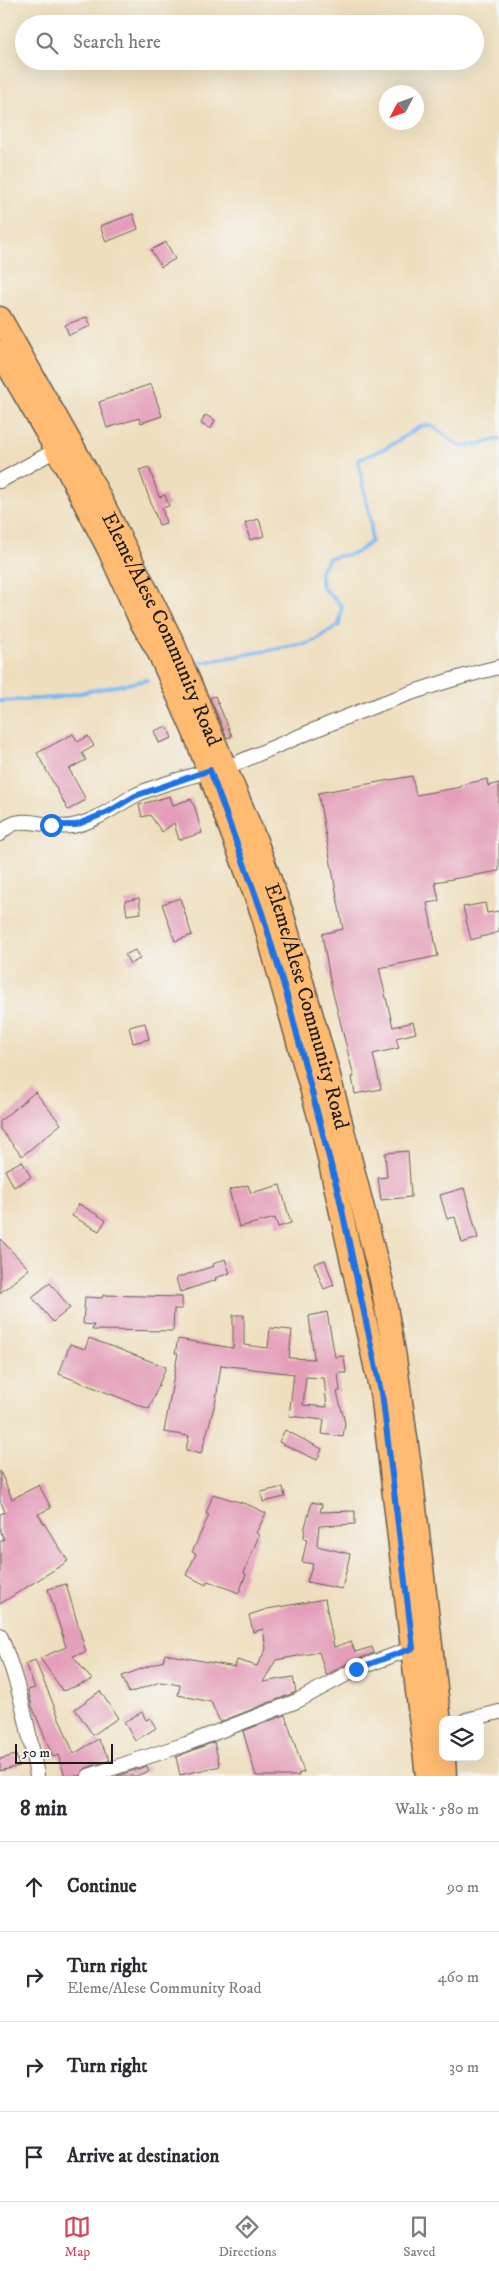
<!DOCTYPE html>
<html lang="en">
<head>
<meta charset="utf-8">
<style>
  :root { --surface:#fff; --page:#f2f2f3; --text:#2b2b33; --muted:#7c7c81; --line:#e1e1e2; --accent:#d1495b }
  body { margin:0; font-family:"IM FELL DW Pica",serif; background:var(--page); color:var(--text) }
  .controls { position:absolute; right:15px; bottom:15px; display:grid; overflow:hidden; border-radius:10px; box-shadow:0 5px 20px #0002 }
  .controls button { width:45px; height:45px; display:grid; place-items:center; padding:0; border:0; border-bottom:1px solid var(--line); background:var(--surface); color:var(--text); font:25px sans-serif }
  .compass { position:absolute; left:379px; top:85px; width:45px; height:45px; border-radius:50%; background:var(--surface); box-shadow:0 5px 20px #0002; rotate:229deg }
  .scale { position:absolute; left:15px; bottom:12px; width:98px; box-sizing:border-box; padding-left:5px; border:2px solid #1c1c1c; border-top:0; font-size:14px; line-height:18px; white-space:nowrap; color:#1c1c1c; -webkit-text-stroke:4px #f6f6f2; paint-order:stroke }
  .stop { position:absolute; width:15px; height:15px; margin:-11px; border:4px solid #1a73e8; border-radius:50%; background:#fff }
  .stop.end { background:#1a73e8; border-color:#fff; box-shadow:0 1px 5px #0008 }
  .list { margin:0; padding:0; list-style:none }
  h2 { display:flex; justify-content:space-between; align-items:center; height:65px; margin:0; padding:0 20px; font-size:21px }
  h2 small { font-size:16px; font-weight:400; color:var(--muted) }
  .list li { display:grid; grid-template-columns:32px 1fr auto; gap:15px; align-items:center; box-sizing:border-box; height:90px; padding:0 20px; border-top:1px solid var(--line) }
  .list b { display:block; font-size:19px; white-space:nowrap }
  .list p { margin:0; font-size:16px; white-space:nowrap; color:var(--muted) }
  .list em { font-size:16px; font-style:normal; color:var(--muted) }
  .icon { flex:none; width:28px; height:28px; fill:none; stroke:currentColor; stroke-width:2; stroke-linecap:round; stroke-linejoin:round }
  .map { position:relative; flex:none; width:499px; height:1776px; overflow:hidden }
  .search { position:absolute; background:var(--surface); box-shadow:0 5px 20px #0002; left:15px; right:15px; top:15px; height:55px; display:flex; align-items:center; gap:12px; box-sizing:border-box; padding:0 18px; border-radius:28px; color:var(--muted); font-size:19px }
  .sheet { height:425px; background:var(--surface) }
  nav { display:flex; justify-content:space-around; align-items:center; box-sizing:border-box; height:70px; border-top:1px solid var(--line); background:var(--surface); font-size:14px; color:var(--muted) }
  nav a { display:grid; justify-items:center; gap:2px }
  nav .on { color:var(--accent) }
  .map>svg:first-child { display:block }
</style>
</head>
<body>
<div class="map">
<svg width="499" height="1776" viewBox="0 0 499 1776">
  <rect width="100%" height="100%" fill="#f6f6f2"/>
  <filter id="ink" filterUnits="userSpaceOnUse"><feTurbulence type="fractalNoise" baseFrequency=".02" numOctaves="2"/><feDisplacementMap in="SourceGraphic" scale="10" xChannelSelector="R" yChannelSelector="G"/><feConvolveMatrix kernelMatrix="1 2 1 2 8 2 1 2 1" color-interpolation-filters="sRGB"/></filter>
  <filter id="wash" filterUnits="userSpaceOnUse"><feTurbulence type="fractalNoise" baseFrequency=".0096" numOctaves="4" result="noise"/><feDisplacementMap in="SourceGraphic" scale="20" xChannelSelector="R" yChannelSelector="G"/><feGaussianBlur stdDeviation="1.12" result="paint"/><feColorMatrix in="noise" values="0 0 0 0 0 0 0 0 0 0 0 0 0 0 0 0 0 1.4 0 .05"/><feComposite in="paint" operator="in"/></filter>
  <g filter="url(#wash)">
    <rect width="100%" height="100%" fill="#eedebd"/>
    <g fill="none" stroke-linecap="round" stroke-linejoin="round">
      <path stroke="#7bb8ee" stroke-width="4" d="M198 663 310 643 339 625 342 606 322 587 320 571 329 558 356 553 371 542V523L358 460 386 448 421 426 431 425 459 446 475 445 499 439
        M0 701 54 698 147 680"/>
    </g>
    <g id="blocks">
      <path fill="#e49eb9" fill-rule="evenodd" d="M133 214 138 229 106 242 100 226Z
        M166 242 175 259 161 267 151 250Z
        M87 317 91 326 69 335 65 325Z
        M151 384 162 416 141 423 139 418 107 428 99 402Z
        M205 415 215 420 211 429 201 424Z
        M149 467 159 497 165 495 169 506 162 508 166 523 159 525 139 470Z
        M259 519 264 536 250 540 245 523Z
        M215 696 232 736 227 738 210 698Z
        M167 726 172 738 159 743 154 731Z
        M73 734 78 742 88 736 94 746 82 753 86 760 69 769 86 800 68 810 37 753Z
        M412 776 416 795 461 787V785L487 779 488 786 499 783V871L435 882 439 901 427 903 438 956 379 968 393 1027 413 1022 416 1033 396 1038 399 1048 373 1054 381 1089 355 1094 352 1077H354L331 985 322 934 343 929 318 793Z
        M170 796 173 805 191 799 195 808 202 833 179 840 174 823 162 832 150 815 142 817 139 805Z
        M139 898 141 913 127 915 125 901Z
        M180 898 192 935 175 941 162 904Z
        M485 903 487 913 499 911V932L471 940 463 907Z
        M135 950 140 959 130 964 125 955Z
        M145 1023 149 1039 133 1043 129 1027Z
        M35 1092 61 1124 22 1156 0 1129V1121Z
        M408 1151 411 1197 381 1200 378 1178 387 1177 385 1153Z
        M22 1161 31 1177 14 1187 5 1170Z
        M248 1185 251 1193 280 1185 291 1223 278 1227 275 1218 239 1227 229 1190Z
        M464 1188 478 1238 462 1243 455 1217 447 1219 440 1195Z
        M79 1204 106 1220 99 1231 72 1216Z
        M0 1239 29 1269 0 1293Z
        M225 1259 230 1273 215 1278 216 1280 180 1292 176 1278 214 1266 213 1264Z
        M325 1260 334 1285 324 1289 314 1264Z
        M50 1283 70 1308 53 1322 32 1297Z
        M103 1295 182 1297V1309H174L173 1331 92 1330 94 1325 83 1324 85 1297 102 1298Z
        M327 1312 335 1357 344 1356 346 1373H338L340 1391 337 1392 345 1423 343 1437 322 1434 324 1420 289 1416 294 1374 221 1365 216 1400 201 1454 186 1450 189 1436 164 1432 178 1353H175L178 1339 233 1348V1315H244V1345L268 1348 270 1328 292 1330 289 1358 314 1359 309 1316ZM306 1377 324 1378 327 1407 303 1405Z
        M89 1338 166 1367 149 1409 59 1374 70 1344 85 1349Z
        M285 1430 322 1449 317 1460 279 1442Z
        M0 1471 12 1499 39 1485 51 1508 38 1514 68 1561 0 1604V1542L4 1539 0 1530V1514L5 1512 0 1500Z
        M283 1487 285 1497 263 1502 261 1492Z
        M213 1494 249 1505 266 1513 256 1533 259 1535 244 1573 246 1574 239 1593 208 1581 206 1585 186 1575 196 1554 192 1552 209 1515 206 1514Z
        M312 1502 322 1504 320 1512 355 1511V1524L319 1526 317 1546 350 1554 342 1589 307 1582 313 1564 302 1562 307 1539 304 1538 305 1527Z
        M66 1584 86 1652 73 1656 92 1680 63 1691 40 1658 66 1647 48 1589Z
        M325 1599 334 1647 351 1641 355 1652 372 1647 374 1653 352 1661 326 1675 319 1652 276 1660 263 1682 293 1677 296 1692 220 1722 211 1702 178 1695 180 1685 160 1682 129 1693 122 1676 163 1661 165 1654 235 1667 237 1660 257 1666 266 1649 263 1629 253 1632 249 1615 267 1609Z
        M35 1660 74 1754 98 1739 110 1760 86 1768 80 1776H65L58 1755 53 1757 32 1706 28 1690 35 1688 25 1664Z
        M100 1691 118 1718 93 1735 75 1709Z
        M142 1712 146 1720 150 1718 156 1728 135 1741 124 1722Z
        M285 1715 304 1772 298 1774 299 1776H256L243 1731Z
        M214 1742 220 1766 180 1775 176 1757Z
        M16 1755 19 1766 0 1771V1759Z
        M147 1766 149 1771 136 1776H117Z"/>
    </g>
  </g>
  <g filter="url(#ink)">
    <use href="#blocks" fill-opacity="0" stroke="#666054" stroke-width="1"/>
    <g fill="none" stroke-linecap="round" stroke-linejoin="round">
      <defs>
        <path id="minor" d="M0 481 56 450
          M226 768C315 729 404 690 499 667
          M0 834C20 809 47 831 72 826 95 822 114 807 134 796 155 785 186 778 209 771
          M0 1635C19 1683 28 1725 37 1776
          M466 1720 499 1712
          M89 1776 186 1744 297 1701 356 1669 413 1648"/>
        <g id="primary">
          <path id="s1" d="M0 318 87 472 173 643 256 841 282 913 327 1068 381 1279 395 1358 412 1482 443 1748"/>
          <path d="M0 352 64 463 109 550 141 622 158 651 194 732 262 913 322 1127 383 1401 427 1776"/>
          <path d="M444 1757 445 1776"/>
        </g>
      </defs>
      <use href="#minor" stroke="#666054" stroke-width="16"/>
      <use href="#primary" stroke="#666054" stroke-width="25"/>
      <use href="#minor" stroke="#fff" stroke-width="14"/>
      <use href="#primary" stroke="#febb71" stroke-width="22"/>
    </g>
  </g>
  <g fill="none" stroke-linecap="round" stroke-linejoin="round" filter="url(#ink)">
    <path stroke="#1a73e8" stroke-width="6" d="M51 825H76L108 812 135 796 210 770 262 913 287 996 339 1196 383 1401 413 1648 356 1669"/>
  </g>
  <g text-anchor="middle" stroke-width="4" stroke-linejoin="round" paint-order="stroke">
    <g font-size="21" fill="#1c1c1c" stroke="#f6f6f2">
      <text dy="7" stroke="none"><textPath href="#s1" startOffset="351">Eleme/Alese Community Road</textPath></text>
      <text dy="7" stroke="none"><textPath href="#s1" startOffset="756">Eleme/Alese Community Road</textPath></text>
    </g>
  </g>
</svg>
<div class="controls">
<button><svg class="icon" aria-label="layers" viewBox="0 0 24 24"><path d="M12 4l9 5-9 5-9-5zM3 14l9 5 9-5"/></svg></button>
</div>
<svg class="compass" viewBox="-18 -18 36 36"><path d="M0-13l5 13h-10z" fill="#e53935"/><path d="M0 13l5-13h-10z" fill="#7c7c81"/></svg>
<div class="scale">50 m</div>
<div class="stop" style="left:51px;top:825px"></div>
<div class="stop end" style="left:356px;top:1669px"></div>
<div class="search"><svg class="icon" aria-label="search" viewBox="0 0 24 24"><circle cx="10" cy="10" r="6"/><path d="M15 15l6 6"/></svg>Search here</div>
</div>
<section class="sheet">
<h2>8 min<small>Walk · 580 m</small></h2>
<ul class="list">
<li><svg class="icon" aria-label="ahead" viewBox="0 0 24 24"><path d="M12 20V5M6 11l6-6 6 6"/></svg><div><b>Continue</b></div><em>90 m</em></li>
<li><svg class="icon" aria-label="right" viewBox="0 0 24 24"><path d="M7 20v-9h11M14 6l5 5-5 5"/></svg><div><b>Turn right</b><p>Eleme/Alese Community Road</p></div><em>460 m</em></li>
<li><svg class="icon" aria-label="right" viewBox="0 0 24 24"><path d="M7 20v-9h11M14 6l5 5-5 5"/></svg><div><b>Turn right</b></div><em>30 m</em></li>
<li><svg class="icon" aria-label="arrive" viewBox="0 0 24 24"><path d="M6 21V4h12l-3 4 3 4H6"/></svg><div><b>Arrive at destination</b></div></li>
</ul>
</section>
<nav>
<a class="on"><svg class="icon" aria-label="map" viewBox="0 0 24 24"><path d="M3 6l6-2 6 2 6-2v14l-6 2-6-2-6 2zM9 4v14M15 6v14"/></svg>Map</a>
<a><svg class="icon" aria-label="directions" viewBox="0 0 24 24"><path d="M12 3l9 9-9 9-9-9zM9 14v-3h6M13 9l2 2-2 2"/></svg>Directions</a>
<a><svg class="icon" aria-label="saved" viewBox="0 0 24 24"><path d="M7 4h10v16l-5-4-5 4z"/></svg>Saved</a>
</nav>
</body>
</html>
